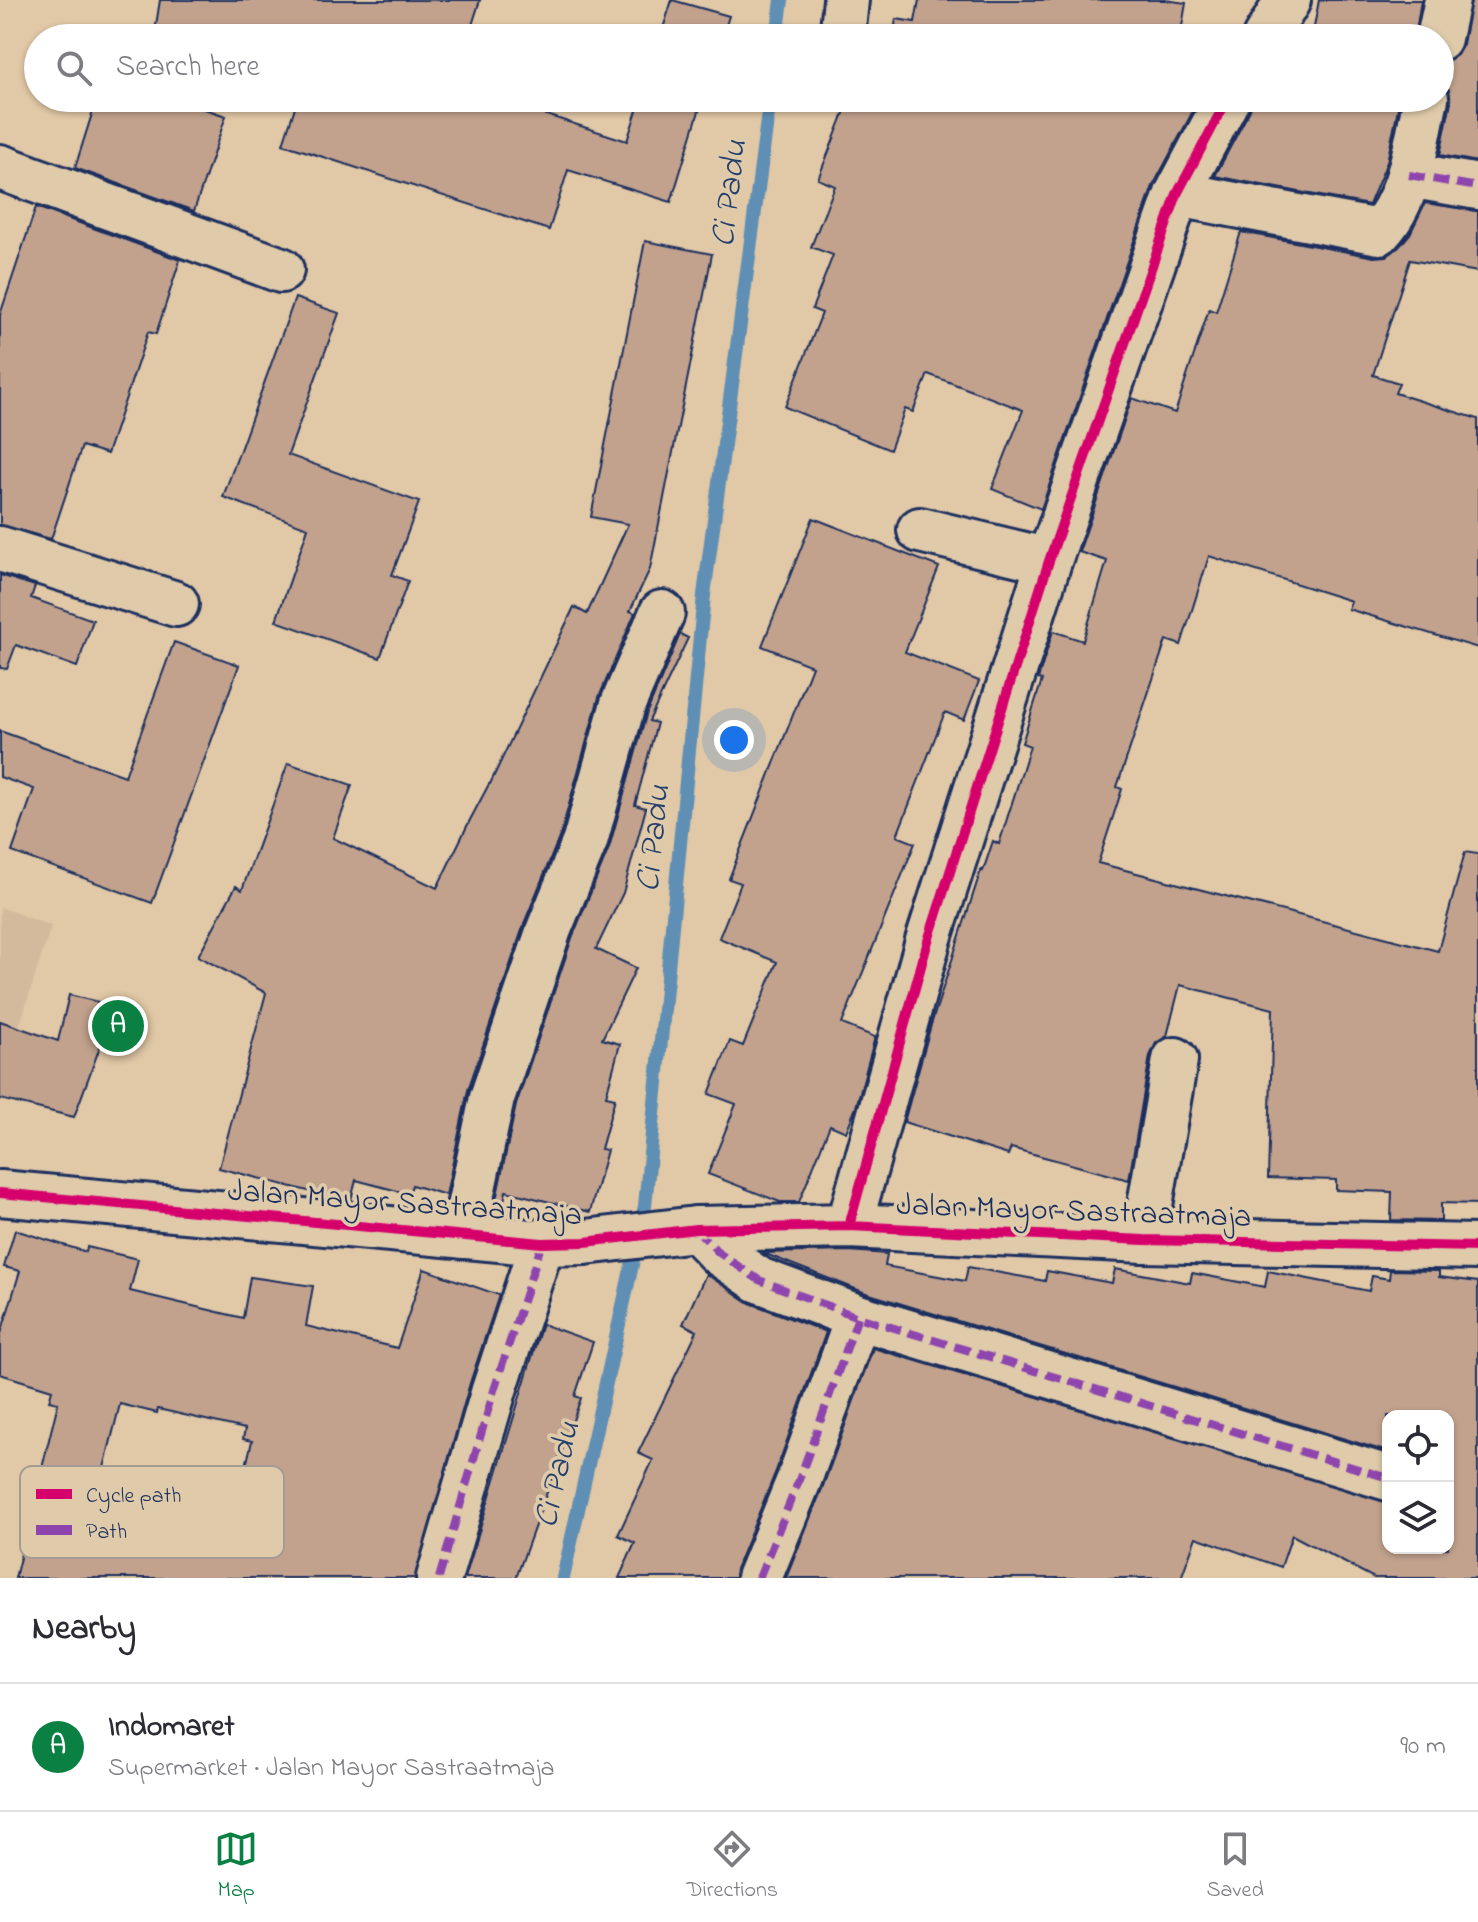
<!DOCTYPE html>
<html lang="en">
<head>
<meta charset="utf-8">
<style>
  :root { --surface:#fff; --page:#f2f2f3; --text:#2b2b33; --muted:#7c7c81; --line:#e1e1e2; --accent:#0b8043 }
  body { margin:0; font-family:"Indie Flower",sans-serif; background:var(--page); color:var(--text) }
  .controls { position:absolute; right:24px; bottom:24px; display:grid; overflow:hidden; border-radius:16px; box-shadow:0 2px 6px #0004 }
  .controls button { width:72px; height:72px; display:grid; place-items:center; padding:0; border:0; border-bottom:2px solid var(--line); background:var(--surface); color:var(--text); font:40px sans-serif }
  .you { position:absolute; left:734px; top:740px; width:28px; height:28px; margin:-20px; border:6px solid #fff; border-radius:50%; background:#1a73e8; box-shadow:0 0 0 12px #1a73e833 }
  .badge { display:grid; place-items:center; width:52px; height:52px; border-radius:50%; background:var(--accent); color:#fff; font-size:26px; font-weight:700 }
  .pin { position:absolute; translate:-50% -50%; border:4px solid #fff; box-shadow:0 2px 8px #0006 }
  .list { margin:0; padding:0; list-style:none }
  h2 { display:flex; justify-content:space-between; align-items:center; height:104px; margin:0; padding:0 32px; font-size:34px }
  h2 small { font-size:26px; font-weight:400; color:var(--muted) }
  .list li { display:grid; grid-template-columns:52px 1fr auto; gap:24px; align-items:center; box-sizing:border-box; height:128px; padding:0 32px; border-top:2px solid var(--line) }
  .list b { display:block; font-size:30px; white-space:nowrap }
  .list p { margin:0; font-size:26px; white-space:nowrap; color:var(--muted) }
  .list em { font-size:26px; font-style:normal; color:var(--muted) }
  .icon { flex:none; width:44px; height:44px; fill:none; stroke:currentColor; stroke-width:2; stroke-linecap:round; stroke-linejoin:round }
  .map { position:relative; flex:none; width:1478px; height:1578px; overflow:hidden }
  .search { position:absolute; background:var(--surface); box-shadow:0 2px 6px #0004; left:24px; right:24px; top:24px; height:88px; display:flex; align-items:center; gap:20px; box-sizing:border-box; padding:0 28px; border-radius:44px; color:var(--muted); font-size:30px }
  .sheet { height:232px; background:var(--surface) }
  nav { display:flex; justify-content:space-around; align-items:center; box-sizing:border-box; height:112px; border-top:2px solid var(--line); background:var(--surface); font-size:22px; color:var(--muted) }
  nav a { display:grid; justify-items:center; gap:4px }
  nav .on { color:var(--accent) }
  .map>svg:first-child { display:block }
</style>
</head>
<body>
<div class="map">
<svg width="1478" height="1578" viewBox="0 0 1478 1578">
  <rect width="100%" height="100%" fill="#e1c8a6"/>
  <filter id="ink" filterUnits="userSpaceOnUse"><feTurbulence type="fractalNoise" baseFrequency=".0125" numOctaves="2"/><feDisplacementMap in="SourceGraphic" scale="16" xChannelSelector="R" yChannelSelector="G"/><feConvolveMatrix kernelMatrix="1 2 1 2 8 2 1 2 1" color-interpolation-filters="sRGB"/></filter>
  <g filter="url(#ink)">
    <path fill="#d4ba9d" d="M0 907 51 926 0 1087Z"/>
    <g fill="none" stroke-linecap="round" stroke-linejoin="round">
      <path stroke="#5f8fb4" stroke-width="14" d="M777 38 782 0
        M563 1578 645 1206 704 595 770 98"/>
    </g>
    <path fill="#c2a28d" stroke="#1b2f5e" stroke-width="2" fill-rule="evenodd" d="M160 0H480L468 38H154Z
      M672 0 729 16 722 38H660Z
      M919 0H1165L1186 3 1180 38H893L896 19 915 22Z
      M1319 0H1421L1415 38H1312Z
      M1471 0H1478V162L1440 155 1451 102 1449 90 1440 78V62L1447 61 1457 55 1463 44Z
      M97 98H171L226 116 194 211 75 168Z
      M298 98H494L627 141 641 98H703L671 202 568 170 549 230 283 144Z
      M850 98H1200L1153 186 1041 509 992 489 1023 410 928 374 913 412 905 409 890 450 785 407 822 313 812 309 833 255 811 247 835 186 818 179Z
      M1253 98H1400L1387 162 1369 205 1215 176 1250 110Z
      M1425 203 1478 211V272L1410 260 1373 375 1399 383 1395 393 1478 419V648L1348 609 1351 601 1209 556 1181 645 1166 640 1117 787 1122 789 1098 863 1438 951 1465 852 1478 854V1204L1441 1203V1221L1391 1220 1392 1192 1336 1190V1180L1268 1178 1273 1009 1180 985 1167 1036 1156 1043 1150 1056 1129 1180 1011 1148 1008 1155 904 1122 931 1025 981 870 983 871 993 841 999 844 1030 746 1022 743 1042 680 1038 679 1053 631 1083 641 1107 561 1079 552 1132 398 1175 413 1209 309 1216 312 1241 232 1374 257 1387 256 1399 247 1410 234Z
      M36 207 180 260 156 334 148 332 107 454 82 446 51 539 0 525V315Z
      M645 241 712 254 650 569 630 611 635 613 599 697 561 833 525 921 468 1090 446 1195 412 1185 409 1194 356 1180 351 1200 339 1199 219 1168 266 993 198 956 236 886 242 890 288 763 352 785 333 838 437 888 470 820 489 784H490L574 607 587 614 628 524 591 517Z
      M295 298 339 313 288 455 419 502 392 575 408 581 380 658 276 621 308 528 223 497Z
      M813 518 939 567 905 652 979 681 964 720 945 712 897 836 915 843 842 1024 875 1037 856 1107 846 1132 830 1125 799 1202H780L708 1174 736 1104 709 1094 730 1041 743 1046 777 962 719 938 741 883 729 879 812 666 762 646Z
      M0 575 35 586 31 598 93 620 77 667 16 645 7 669 0 668Z
      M680 634 688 638 649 721 657 723 635 805 646 808 623 893 596 949 636 968 602 1039 620 1044 606 1096 615 1098 601 1149 607 1150 590 1212 506 1191 504 1201 496 1200 516 1105 572 938 609 848 647 712Z
      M174 642 239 665 152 903 12 852 34 789 0 777V731L125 776Z
      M69 995 115 1006 74 1117 0 1099V1021L58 1041Z
      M15 1230 86 1252 87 1247 138 1259 130 1291 243 1318 250 1277 313 1286 306 1326 397 1348 424 1269 499 1295 470 1383 415 1578H15L58 1403 49 1401 52 1390 0 1374V1337L20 1271 4 1267ZM120 1404 157 1413 158 1409 245 1429 243 1439 252 1441 231 1528 97 1496Z
      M849 1251 887 1254 885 1266 965 1281 968 1267 1045 1281 1047 1271 1112 1283 1115 1269 1190 1283 1192 1273 1265 1287 1268 1271 1369 1291 1372 1276 1389 1279 1390 1270 1439 1271V1277L1478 1282V1578H1374L1292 1535 1281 1567 1196 1537 1181 1578H786L822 1489 873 1348 1388 1502V1548H1448V1416H1388V1452L866 1293 763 1253Z
      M706 1274 750 1303 826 1332 776 1471 736 1569 735 1578H619L635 1543 618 1535 653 1460 638 1453 697 1331 683 1324Z
      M542 1324 593 1342 575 1396 581 1398 516 1578H465Z"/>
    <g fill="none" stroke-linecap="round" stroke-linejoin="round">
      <defs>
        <path id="street" d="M842 38 846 0
          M1265 38 1288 0
          M1439 38 1447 0
          M0 167 281 270
          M1409 175 1478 187
          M1177 194 1379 232C1411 198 1416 142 1426 98
          M920 530 1049 561
          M0 549 176 604
          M849 1226 928 941 1049 561 1177 194 1228 98
          M696 1229 719 1253 759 1280 858 1317 1388 1478
          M463 1236 492 1098 549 929 585 841 623 704 662 613
          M1144 1240 1175 1060
          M439 1578 494 1390 542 1243
          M759 1578 799 1480 858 1317"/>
        <path id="secondary" d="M0 1193 542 1243 585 1242 696 1229 849 1226 1144 1240 1478 1247"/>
      </defs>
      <use href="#street" stroke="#1b2f5e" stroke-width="50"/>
      <use href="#secondary" stroke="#1b2f5e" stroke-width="50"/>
      <use href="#street" stroke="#dfcbaa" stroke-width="44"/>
      <use href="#secondary" stroke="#dfcbaa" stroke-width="44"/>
      <path stroke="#8e44ad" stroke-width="8" stroke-dasharray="16 8" stroke-linecap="butt" d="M1409 175 1478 187
        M696 1229 719 1253 759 1280 858 1317 1388 1478
        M439 1578 494 1390 542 1243
        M759 1578 799 1480 858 1317"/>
      <defs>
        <path id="cycleway" d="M0 1193 542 1243 585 1242 696 1229 849 1226 1144 1240 1478 1247
          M849 1226 928 941 1049 561 1177 194 1228 98"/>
      </defs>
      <use href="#cycleway" stroke="#dfcbaa" stroke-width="15"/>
      <use href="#cycleway" stroke="#d6006c" stroke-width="10"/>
    </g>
  </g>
  <g text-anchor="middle" stroke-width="7" stroke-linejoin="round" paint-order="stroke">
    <g font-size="32" fill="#1b2f5e" stroke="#dfcbaa">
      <text transform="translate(405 1201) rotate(4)" y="11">Jalan Mayor Sastraatmaja</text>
      <text transform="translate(1074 1209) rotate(2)" y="11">Jalan Mayor Sastraatmaja</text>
    </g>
    <g font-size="34" font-style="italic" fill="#263f6c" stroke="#dfcbaa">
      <text transform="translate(727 193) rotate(-83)" y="12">Ci Padu</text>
      <text transform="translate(651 838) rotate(-84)" y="12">Ci Padu</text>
      <text transform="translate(555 1474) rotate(-77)" y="12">Ci Padu</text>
    </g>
  </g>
  <rect x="20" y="1466" width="264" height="92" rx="12" fill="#dfcbaa" stroke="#a49c93" stroke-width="2"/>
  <rect x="36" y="1489" width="36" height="10" fill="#d6006c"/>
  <rect x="36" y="1525" width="36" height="10" fill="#8e44ad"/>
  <g font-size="22" fill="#1b2f5e">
    <text x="86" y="1502">Cycle path</text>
    <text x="86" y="1538">Path</text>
  </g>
</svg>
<div class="controls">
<button><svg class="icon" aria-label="locate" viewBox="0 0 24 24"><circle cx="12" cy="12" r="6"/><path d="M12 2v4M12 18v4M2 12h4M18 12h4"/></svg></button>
<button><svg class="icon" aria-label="layers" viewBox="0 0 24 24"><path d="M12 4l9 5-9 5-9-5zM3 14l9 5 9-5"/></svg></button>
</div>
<div class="you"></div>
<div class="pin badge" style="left:118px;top:1026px">A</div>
<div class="search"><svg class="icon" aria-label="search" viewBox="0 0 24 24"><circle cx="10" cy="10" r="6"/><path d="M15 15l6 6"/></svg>Search here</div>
</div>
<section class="sheet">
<h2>Nearby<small></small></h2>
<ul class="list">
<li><span class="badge">A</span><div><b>Indomaret</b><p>Supermarket · Jalan Mayor Sastraatmaja</p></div><em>90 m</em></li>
</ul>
</section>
<nav>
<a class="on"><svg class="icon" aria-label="map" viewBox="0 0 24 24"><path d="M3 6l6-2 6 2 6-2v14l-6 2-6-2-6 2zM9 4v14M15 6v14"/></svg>Map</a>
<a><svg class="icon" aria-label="directions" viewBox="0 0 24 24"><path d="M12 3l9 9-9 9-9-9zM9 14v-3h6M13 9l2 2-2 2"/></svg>Directions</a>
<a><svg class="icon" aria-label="saved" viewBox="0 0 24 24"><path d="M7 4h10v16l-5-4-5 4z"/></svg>Saved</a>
</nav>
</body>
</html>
